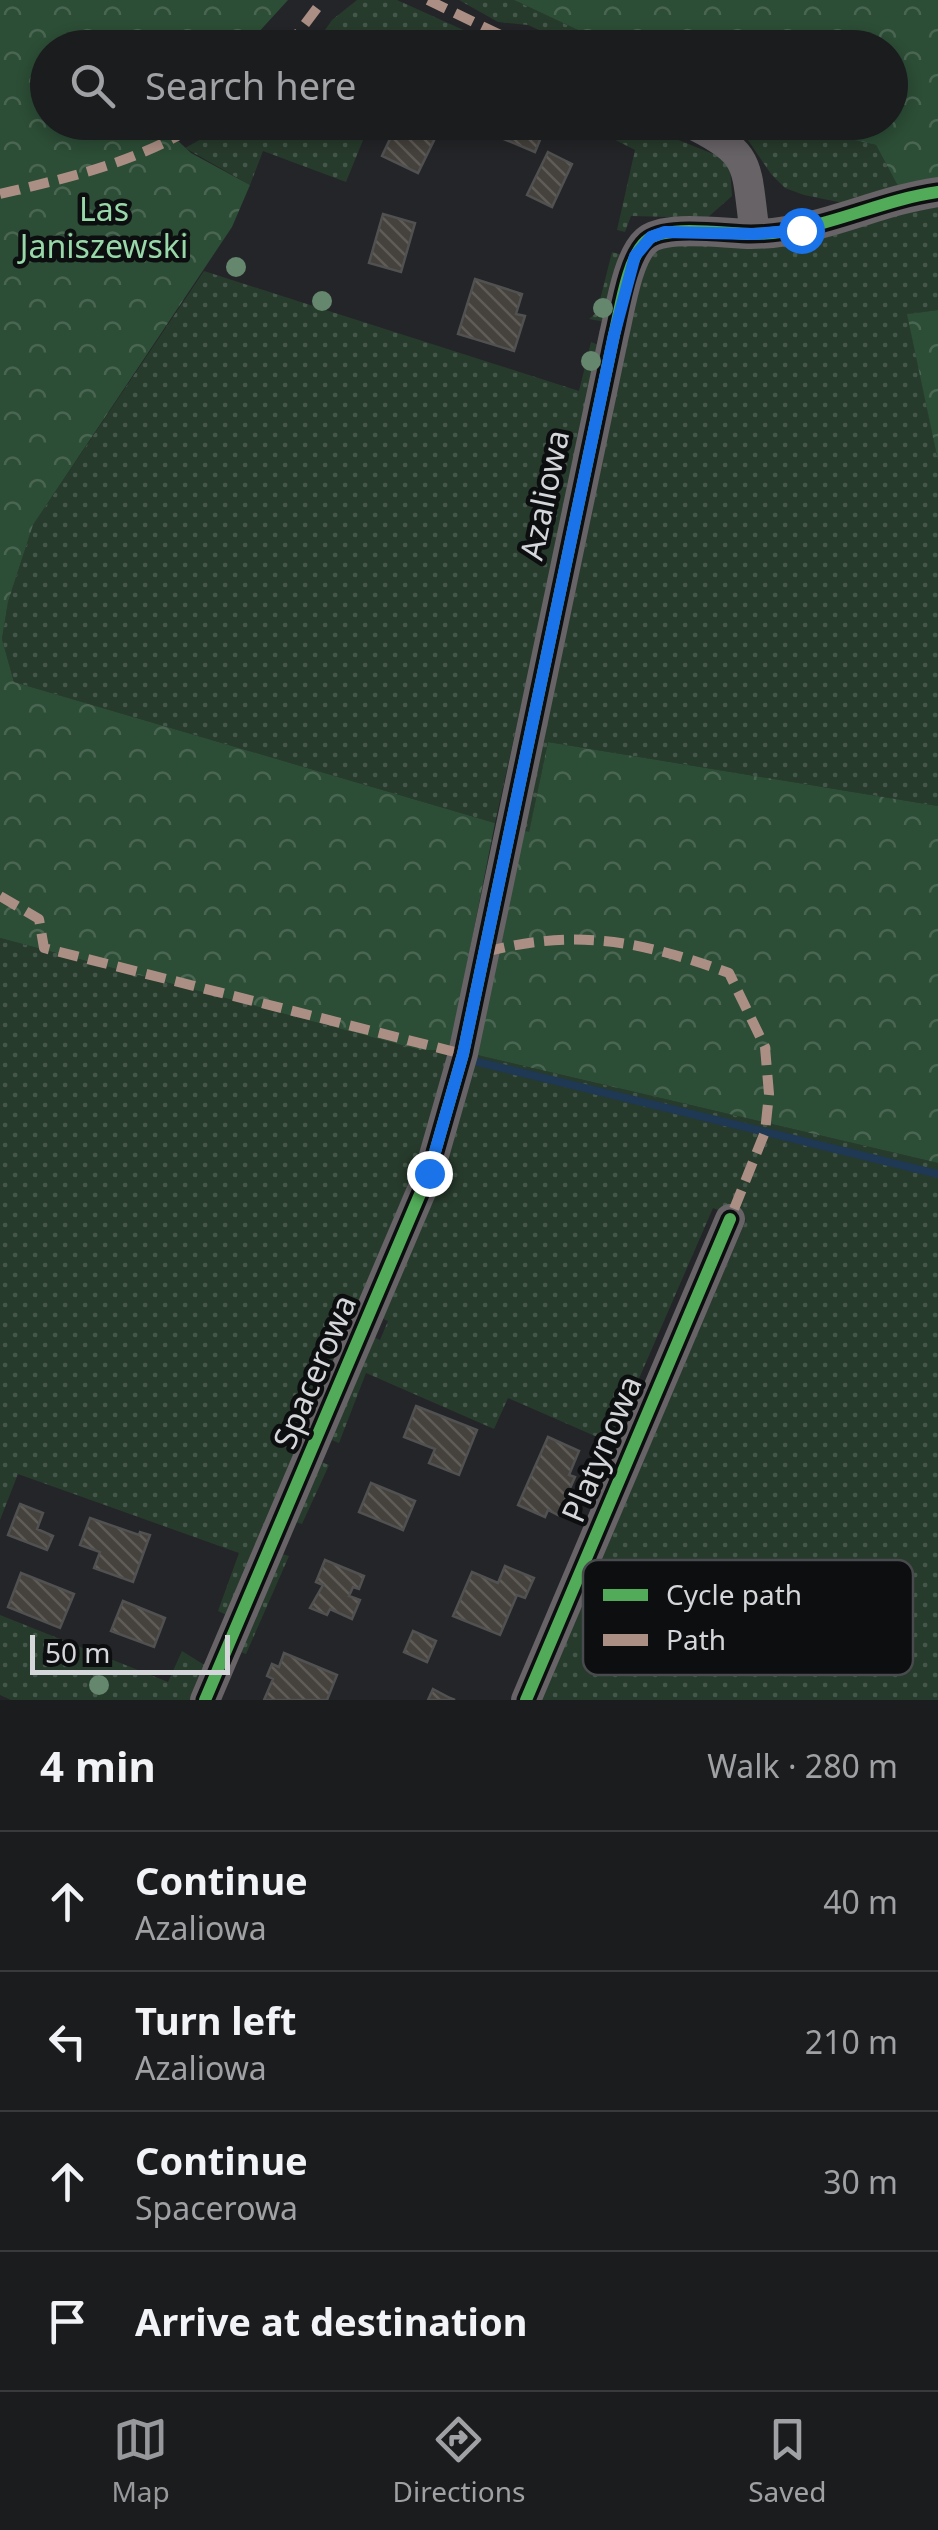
<!DOCTYPE html>
<html lang="en">
<head>
<meta charset="utf-8">
<style>
  :root { --surface:#1b1c1e; --page:#28292b; --text:#f1f3f6; --muted:#a0a1a4; --line:#393a3c; --accent:#96989c }
  body { margin:0; font-family:"Noto Sans",sans-serif; background:var(--page); color:var(--text) }
  .scale { position:absolute; left:30px; bottom:25px; width:200px; box-sizing:border-box; padding-left:10px; border:5px solid #d4d6da; border-top:0; font-size:28px; line-height:35px; white-space:nowrap; color:#d4d6da; -webkit-text-stroke:8px #0d0e10; paint-order:stroke }
  .stop { position:absolute; width:30px; height:30px; margin:-22px; border:8px solid #1a73e8; border-radius:50%; background:#fff }
  .stop.end { background:#1a73e8; border-color:#fff; box-shadow:0 2px 10px #0008 }
  .list { margin:0; padding:0; list-style:none }
  h2 { display:flex; justify-content:space-between; align-items:center; height:130px; margin:0; padding:0 40px; font-size:42px }
  h2 small { font-size:32px; font-weight:400; color:var(--muted) }
  .list li { display:grid; grid-template-columns:65px 1fr auto; gap:30px; align-items:center; box-sizing:border-box; height:140px; padding:0 40px; border-top:2px solid var(--line) }
  .list b { display:block; font-size:38px; white-space:nowrap }
  .list p { margin:0; font-size:32px; white-space:nowrap; color:var(--muted) }
  .list em { font-size:32px; font-style:normal; color:var(--muted) }
  .icon { flex:none; width:55px; height:55px; fill:none; stroke:currentColor; stroke-width:2; stroke-linecap:round; stroke-linejoin:round }
  .map { position:relative; flex:none; width:938px; height:1700px; overflow:hidden }
  .search { position:absolute; background:var(--surface); box-shadow:0 5px 15px #0003; left:30px; right:30px; top:30px; height:110px; display:flex; align-items:center; gap:25px; box-sizing:border-box; padding:0 35px; border-radius:55px; color:var(--muted); font-size:38px }
  .sheet { height:690px; background:var(--surface) }
  nav { display:flex; justify-content:space-around; align-items:center; box-sizing:border-box; height:140px; border-top:2px solid var(--line); background:var(--surface); font-size:28px; color:var(--muted) }
  nav a { display:grid; justify-items:center; gap:5px }
  nav .on { color:var(--accent) }
  .map>svg:first-child { display:block }
</style>
</head>
<body>
<div class="map">
<svg width="938" height="1700" viewBox="0 0 938 1700">
  <defs>
    <pattern id="grass-dots" width="8" height="8" patternUnits="userSpaceOnUse" patternTransform="scale(2.5)"><rect width="8" height="8" fill="#273b2c"/><path d="M2 2h.1M6 6h.1" fill="none" stroke="#45574a" stroke-width="1.8" stroke-linecap="round"/></pattern>
    <pattern id="forest-crowns" width="20" height="18" patternUnits="userSpaceOnUse" patternTransform="scale(2.5)"><rect width="20" height="18" fill="#2c4d36"/><path d="M2 6a3 3 0 1 1 6 0M12 15a3 3 0 1 1 6 0" fill="none" stroke="#4a6652"/></pattern>
    <pattern id="building-back-hatch" width="6" height="6" patternUnits="userSpaceOnUse" patternTransform="scale(2.5)"><rect width="6" height="6" fill="#45413c"/><path d="M-1 5l2 2M0 0l6 6M5-1l2 2" fill="none" stroke="#5f5c58"/></pattern>
  </defs>
  <rect width="100%" height="100%" fill="#242528"/>
  <path fill="url(#grass-dots)" d="M357 0H397L501 47H438L407 32 400 47H313L332 20Z
    M459 0H514L614 47H554L541 31 528 25 498 22Z
    M230 123H370L346 182 263 151 250 185 185 148Z
    M582 123H636L716 155 730 168 732 196 707 218 631 216 625 232 617 230 635 150Z
    M719 123H779L876 145 899 188 848 204 804 195 785 188 771 174 748 140Z
    M938 207V310L908 314 938 461V806L548 742 529 833 521 830 641 266 656 247Z
    M612 252 622 255 606 322 589 319 597 312Z
    M204 271 579 391 591 342 601 346 495 823 14 682 2 639 8 602 33 525Z
    M0 938 420 1050H450L417 1163 229 1616 218 1611 239 1553 18 1474 0 1520Z
    M473 1054 938 1163V1700H541L746 1220 713 1208 611 1443 508 1398 494 1429 366 1373 339 1443 327 1438 371 1336 380 1340 388 1321 379 1317Z
    M319 1461 329 1465 302 1524 293 1521Z
    M278 1553 289 1556 246 1654 235 1650Z
    M0 1615 168 1682 182 1651 206 1666 191 1700H11L0 1695Z"/>
  <path fill="url(#forest-crowns)" d="M0 0H288L245 47 48 48V122L159 123 191 153 250 185 232 227 33 525 8 602 2 639 14 682 495 823 450 1050H420L0 938Z
    M514 0H938V181L899 188 876 145 779 123 890 122V48L614 47Z
    M938 310V461L907 314Z
    M548 742 938 806V1163L473 1054 521 830 529 832Z"/>
  <g fill="none" stroke-linecap="round" stroke-linejoin="round">
    <path stroke="#1f3854" stroke-width="8" d="M478 1062 938 1174"/>
  </g>
  <path fill="url(#building-back-hatch)" stroke="#515151" stroke-width="2.5" d="M398 122H433L441 126 418 173 382 156Z
    M463 122H512L542 135 535 152Z
    M548 152 572 164 552 207 527 195Z
    M383 214 415 223 401 272 369 263Z
    M475 279 522 294 516 314 525 316 514 351 458 334Z
    M416 1406 477 1430 459 1475 429 1463 435 1449 404 1437Z
    M548 1437 579 1451 569 1475 575 1477 558 1515 548 1510 545 1517 518 1505Z
    M371 1483 415 1501 403 1530 359 1512Z
    M20 1504 43 1513 37 1529 53 1536 47 1550 8 1535Z
    M90 1518 139 1535 140 1532 150 1535 133 1582 94 1568 100 1552 80 1545Z
    M325 1560 364 1576 359 1589 353 1587 349 1596 360 1600 352 1619 330 1609 327 1615 310 1608 323 1585 316 1582Z
    M505 1566 534 1578 525 1598 517 1595 500 1635 453 1616 472 1572 498 1583Z
    M21 1573 74 1594 60 1628 8 1607Z
    M123 1601 165 1618 154 1647 111 1631Z
    M413 1631 436 1641 427 1662 404 1652Z
    M284 1653 337 1675 327 1700H264L273 1679 267 1676 272 1664 279 1667Z
    M433 1689 450 1698 455 1700H428Z"/>
  <g fill="none" stroke-linecap="round" stroke-linejoin="round">
    <path stroke="#676367" stroke-width="30" d="M521 45 527 48
      M687 122C755 154 745 165 755 234
      M205 1700 429 1173 463 1054 614 335C620 311 627 258 646 241 664 224 726 234 751 234 818 234 874 201 938 192
      M526 1700 730 1219"/>
    <path stroke="#ac8f84" stroke-width="10" stroke-dasharray="20 10" stroke-linecap="butt" d="M428 0 521 45
      M287 48 323 0
      M0 194C71 177 139 162 201 122
      M0 896 39 919 44 948 463 1054
      M485 952C576 928 642 941 729 973L765 1047 769 1094 765 1132 730 1219"/>
    <defs>
      <path id="cycleway" d="M205 1700 429 1173 463 1054 614 335C620 311 627 258 646 241 664 224 726 234 751 234 818 234 874 201 938 192
        M526 1700 730 1219"/>
    </defs>
    <use href="#cycleway" stroke="#0d0e10" stroke-width="19"/>
    <use href="#cycleway" stroke="#51ab58" stroke-width="12"/>
  </g>
  <g fill="#64876e">
    <circle cx="236" cy="267" r="10"/>
    <circle cx="322" cy="301" r="10"/>
    <circle cx="603" cy="308" r="10"/>
    <circle cx="591" cy="361" r="10"/>
    <circle cx="99" cy="1685" r="10"/>
  </g>
  <g fill="none" stroke-linecap="round" stroke-linejoin="round">
    <path stroke="#1a73e8" stroke-width="12" d="M429 1173 463 1054 614 335 635 256 651 237 665 232 754 234 801 230"/>
  </g>
  <g text-anchor="middle" stroke-width="9" stroke-linejoin="round" paint-order="stroke">
    <g font-size="32" fill="#98d8a8" stroke="#0d0e10">
      <text x="104" y="221">Las<tspan x="104" dy="37">Janiszewski</tspan></text>
    </g>
    <g font-size="32" fill="#d4d6da" stroke="#0d0e10">
      <text transform="translate(545 495) rotate(-78)" y="11">Azaliowa</text>
      <text transform="translate(315 1372) rotate(-67)" y="11">Spacerowa</text>
      <text transform="translate(602 1449) rotate(-67)" y="11">Platynowa</text>
    </g>
  </g>
  <rect x="583" y="1560" width="330" height="115" rx="15" fill="#0d0e10" stroke="#494a4d" stroke-width="2.5"/>
  <rect x="603" y="1589" width="45" height="12" fill="#51ab58"/>
  <rect x="603" y="1634" width="45" height="12" fill="#ac8f84"/>
  <g font-size="28" fill="#d4d6da">
    <text x="666" y="1605">Cycle path</text>
    <text x="666" y="1650">Path</text>
  </g>
</svg>
<div class="scale">50 m</div>
<div class="stop" style="left:801px;top:230px"></div>
<div class="stop end" style="left:429px;top:1173px"></div>
<div class="search"><svg class="icon" aria-label="search" viewBox="0 0 24 24"><circle cx="10" cy="10" r="6"/><path d="M15 15l6 6"/></svg>Search here</div>
</div>
<section class="sheet">
<h2>4 min<small>Walk · 280 m</small></h2>
<ul class="list">
<li><svg class="icon" aria-label="ahead" viewBox="0 0 24 24"><path d="M12 20V5M6 11l6-6 6 6"/></svg><div><b>Continue</b><p>Azaliowa</p></div><em>40 m</em></li>
<li><svg class="icon" aria-label="left" viewBox="0 0 24 24"><path d="M17 20v-9H6M10 6l-5 5 5 5"/></svg><div><b>Turn left</b><p>Azaliowa</p></div><em>210 m</em></li>
<li><svg class="icon" aria-label="ahead" viewBox="0 0 24 24"><path d="M12 20V5M6 11l6-6 6 6"/></svg><div><b>Continue</b><p>Spacerowa</p></div><em>30 m</em></li>
<li><svg class="icon" aria-label="arrive" viewBox="0 0 24 24"><path d="M6 21V4h12l-3 4 3 4H6"/></svg><div><b>Arrive at destination</b></div></li>
</ul>
</section>
<nav>
<a class="on"><svg class="icon" aria-label="map" viewBox="0 0 24 24"><path d="M3 6l6-2 6 2 6-2v14l-6 2-6-2-6 2zM9 4v14M15 6v14"/></svg>Map</a>
<a><svg class="icon" aria-label="directions" viewBox="0 0 24 24"><path d="M12 3l9 9-9 9-9-9zM9 14v-3h6M13 9l2 2-2 2"/></svg>Directions</a>
<a><svg class="icon" aria-label="saved" viewBox="0 0 24 24"><path d="M7 4h10v16l-5-4-5 4z"/></svg>Saved</a>
</nav>
</body>
</html>
